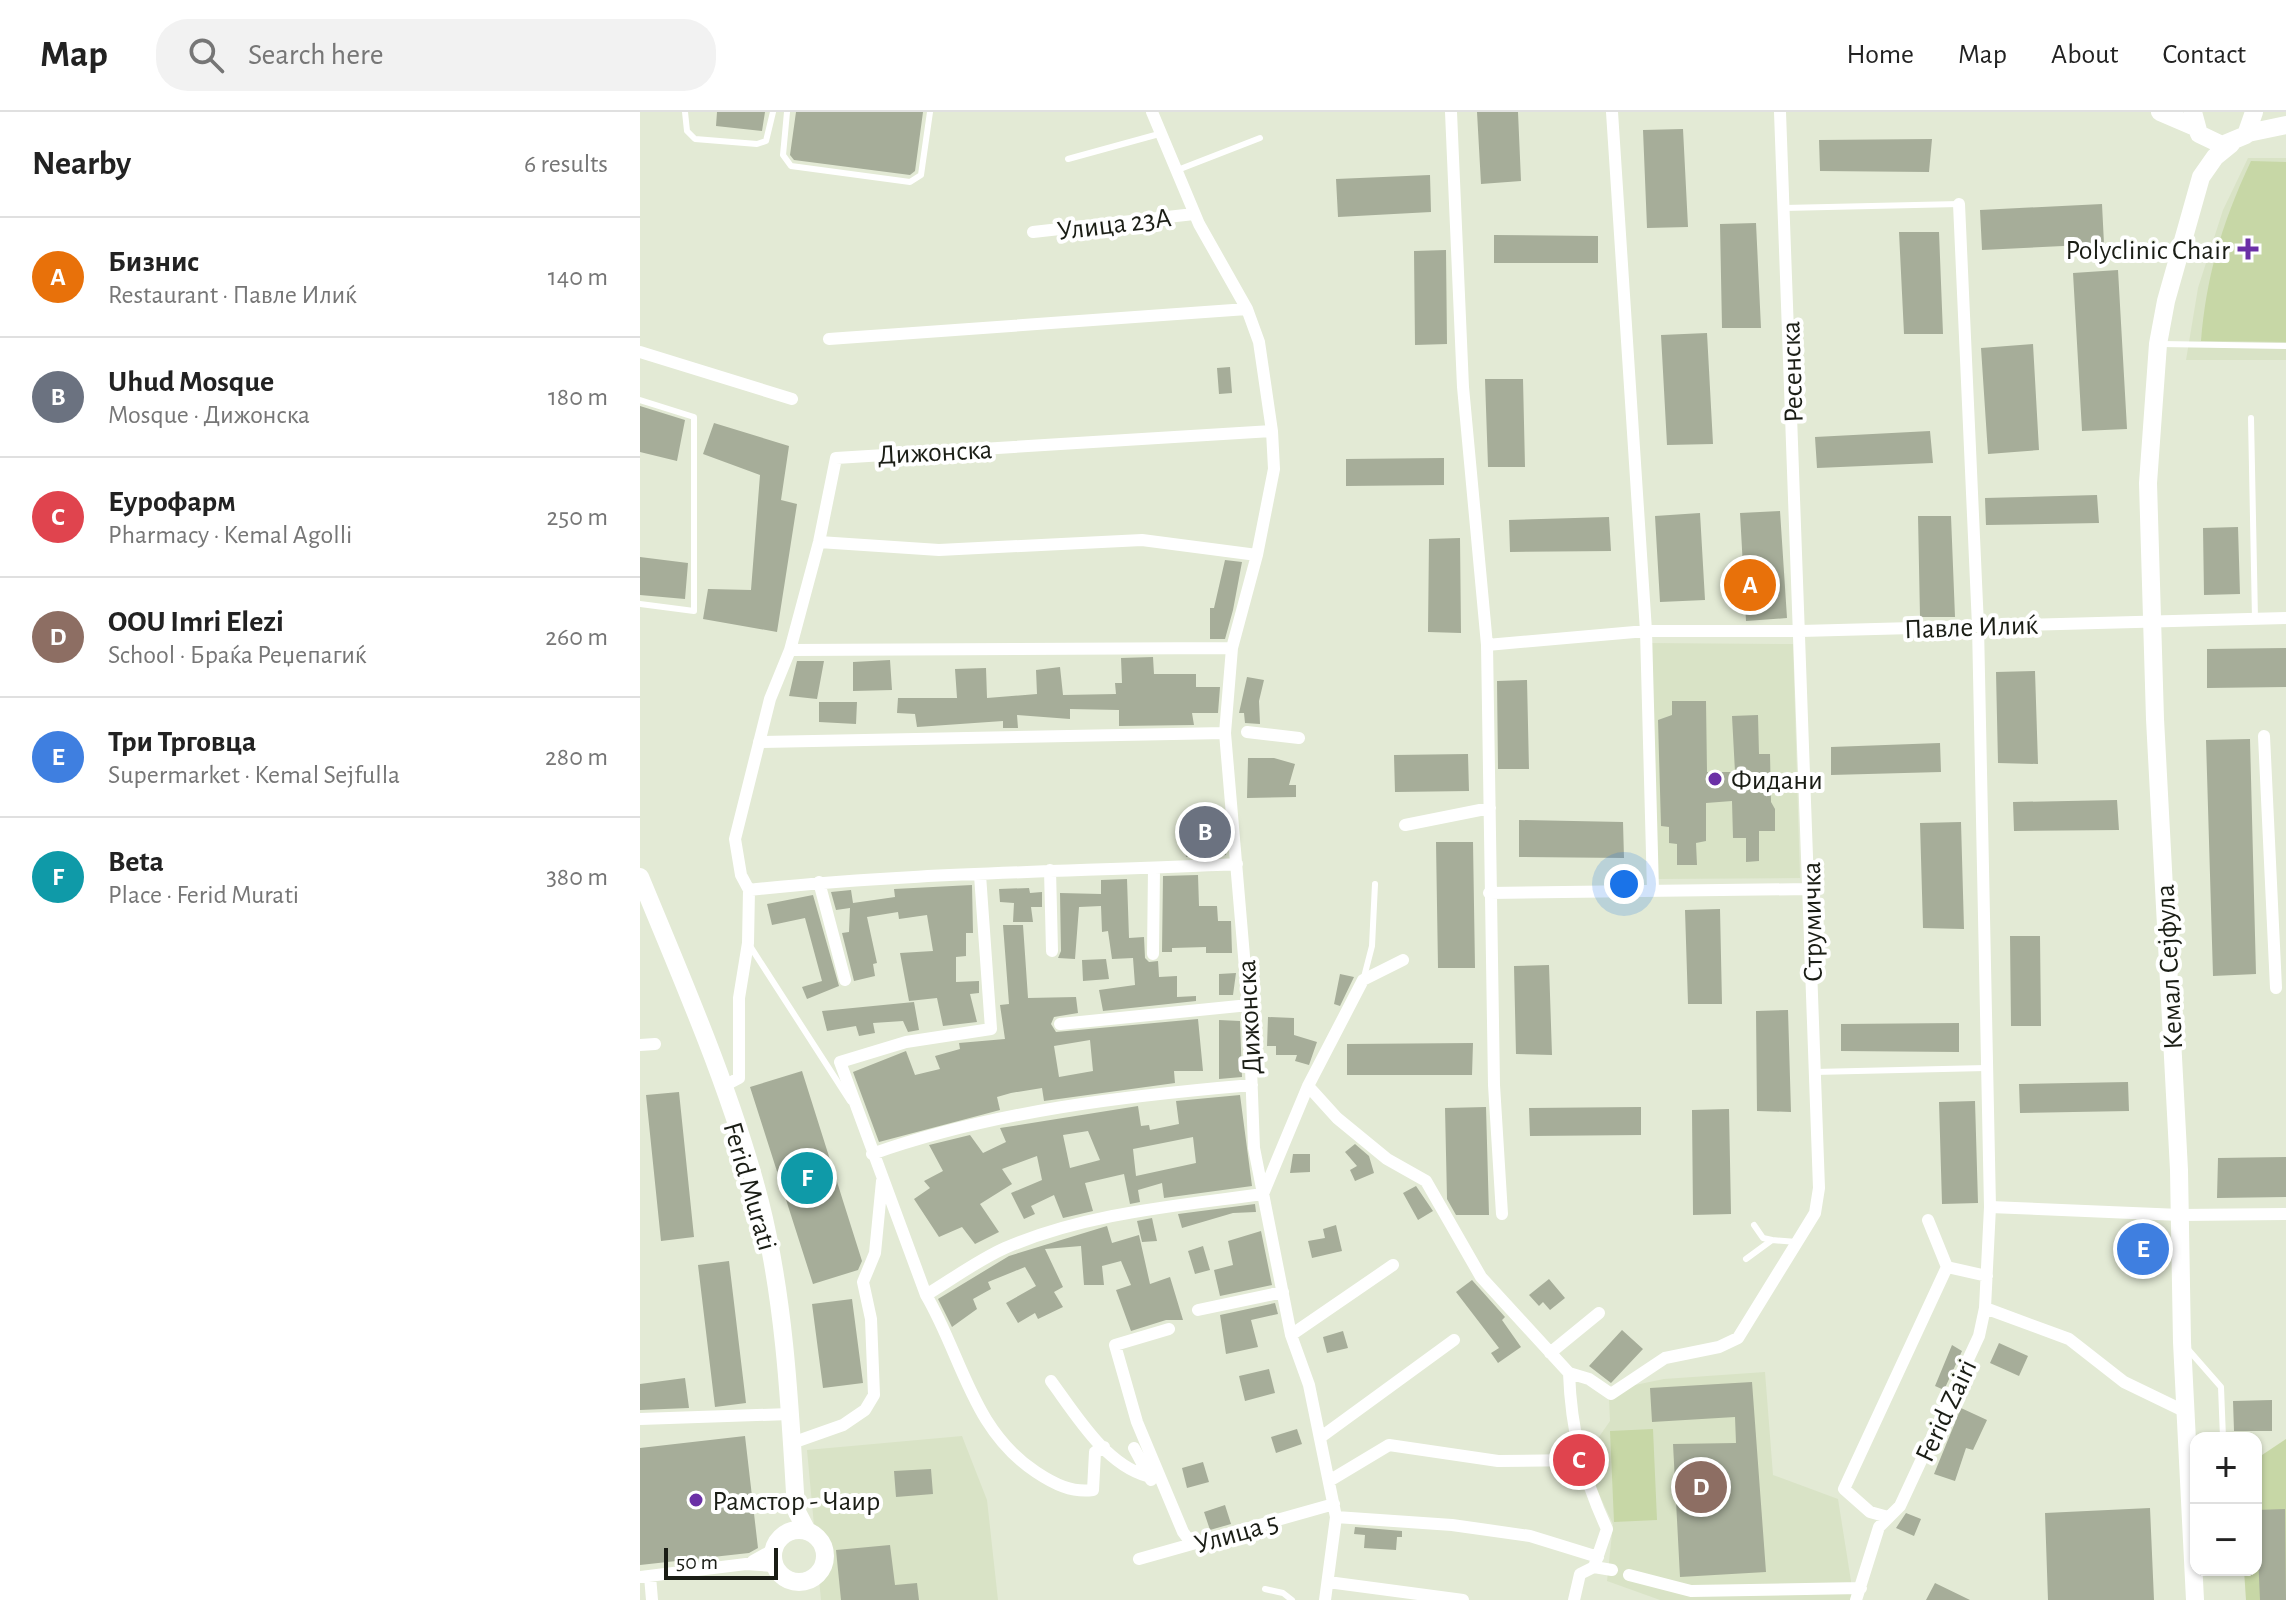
<!DOCTYPE html>
<html lang="en">
<head>
<meta charset="utf-8">
<style>
  :root { --surface:#fff; --page:#f2f2f2; --text:#222; --muted:#767676; --line:#e0e0e0; --accent:#7c3aed }
  body { margin:0; font-family:"Alegreya Sans",sans-serif; background:var(--page); color:var(--text) }
  .controls { position:absolute; right:24px; bottom:24px; display:grid; overflow:hidden; border-radius:16px; box-shadow:0 2px 6px #0004 }
  .controls button { width:72px; height:72px; display:grid; place-items:center; padding:0; border:0; border-bottom:2px solid var(--line); background:var(--surface); color:var(--text); font:40px sans-serif }
  .scale { position:absolute; left:24px; bottom:20px; width:114px; box-sizing:border-box; padding-left:8px; border:4px solid #1a1d15; border-top:0; font-size:22px; line-height:28px; white-space:nowrap; color:#1a1d15; -webkit-text-stroke:6px #fff; paint-order:stroke }
  .you { position:absolute; left:984px; top:772px; width:28px; height:28px; margin:-20px; border:6px solid #fff; border-radius:50%; background:#1a73e8; box-shadow:0 0 0 12px #1a73e833 }
  .badge { display:grid; place-items:center; width:52px; height:52px; border-radius:50%; background:var(--accent); color:#fff; font-size:26px; font-weight:700 }
  .pin { position:absolute; translate:-50% -50%; border:4px solid #fff; box-shadow:0 2px 8px #0006 }
  .list { margin:0; padding:0; list-style:none }
  h2 { display:flex; justify-content:space-between; align-items:center; height:104px; margin:0; padding:0 32px; font-size:34px }
  h2 small { font-size:26px; font-weight:400; color:var(--muted) }
  .list li { display:grid; grid-template-columns:52px 1fr auto; gap:24px; align-items:center; box-sizing:border-box; height:120px; padding:0 32px; border-top:2px solid var(--line) }
  .list b { display:block; font-size:30px; white-space:nowrap }
  .list p { margin:0; font-size:26px; white-space:nowrap; color:var(--muted) }
  .list em { font-size:26px; font-style:normal; color:var(--muted) }
  .icon { flex:none; width:44px; height:44px; fill:none; stroke:currentColor; stroke-width:2; stroke-linecap:round; stroke-linejoin:round }
  .map { position:relative; flex:none; width:1646px; height:1488px; overflow:hidden }
  header { display:flex; align-items:center; gap:48px; box-sizing:border-box; height:112px; padding:0 40px; background:var(--surface); border-bottom:2px solid var(--line) }
  header strong { font-size:38px }
  nav { display:flex; gap:44px; margin-inline-start:auto; font-size:28px }
  .search { width:560px; height:72px; background:var(--page); display:flex; align-items:center; gap:20px; box-sizing:border-box; padding:0 28px; border-radius:32px; color:var(--muted); font-size:30px }
  main { display:flex }
  aside { flex:1; background:var(--surface) }
  .map>svg:first-child { display:block }
</style>
</head>
<body>
<header>
<strong>Map</strong>
<div class="search"><svg class="icon" aria-label="search" viewBox="0 0 24 24"><circle cx="10" cy="10" r="6"/><path d="M15 15l6 6"/></svg>Search here</div>
<nav><a>Home</a><a>Map</a><a>About</a><a>Contact</a></nav>
</header>
<main>
<aside>
<h2>Nearby<small>6 results</small></h2>
<ul class="list">
<li><span class="badge" style="background:#e8710a">A</span><div><b>Бизнис</b><p>Restaurant · Павле Илиќ</p></div><em>140 m</em></li>
<li><span class="badge" style="background:#6b7280">B</span><div><b>Uhud Mosque</b><p>Mosque · Дижонска</p></div><em>180 m</em></li>
<li><span class="badge" style="background:#e0444e">C</span><div><b>Еурофарм</b><p>Pharmacy · Kemal Agolli</p></div><em>250 m</em></li>
<li><span class="badge" style="background:#8d6e63">D</span><div><b>OOU Imri Elezi</b><p>School · Браќа Реџепагиќ</p></div><em>260 m</em></li>
<li><span class="badge" style="background:#3f7fe0">E</span><div><b>Три Трговца</b><p>Supermarket · Kemal Sejfulla</p></div><em>280 m</em></li>
<li><span class="badge" style="background:#0f9aa8">F</span><div><b>Beta</b><p>Place · Ferid Murati</p></div><em>380 m</em></li>
</ul>
</aside>
<div class="map">
<svg width="1646" height="1488" viewBox="0 0 1646 1488">
  <rect width="100%" height="100%" fill="#e3ead5"/>
  <path fill="#d9e3c6" d="M1608 46H1646V248H1546L1558 176 1583 98Z
    M1006 531 1153 532 1160 766 1015 767Z
    M1125 1260 1133 1363 1198 1387 1214 1488H1020L967 1469 973 1412 943 1348 970 1309 969 1287 990 1274 1024 1267Z
    M322 1324 347 1388 358 1488H181L167 1338Z"/>
  <path fill="#c7d7a6" d="M1611 49 1646 50V230L1561 229C1566 164 1583 108 1611 49Z
    M1013 1317 1017 1408 974 1410 970 1319Z
    M1646 1327V1488H1606L1604 1458H1616V1347Z"/>
  <path fill="#a6ad99" fill-rule="evenodd" d="M77 0H125L122 19 76 14Z
    M156 0H283L275 59 270 63 154 48 150 43Z
    M837 0H878L881 69 841 72Z
    M1043 17 1048 115 1007 116 1003 18Z
    M1292 27 1289 60 1180 59 1179 28Z
    M790 63 791 100 698 105 696 67Z
    M1462 92 1464 132 1342 138 1340 98Z
    M1116 111 1121 216H1082L1080 112Z
    M1259 120H1299L1303 222H1264Z
    M854 123 958 124V151H854Z
    M806 138 807 232 775 233 774 139Z
    M1478 158 1487 317 1442 319 1433 161Z
    M1067 221 1073 332 1027 333 1021 223Z
    M1393 232 1399 338 1348 342 1341 236Z
    M590 255 592 281 579 282 577 256Z
    M845 267H883L885 355H848Z
    M0 294 45 308 37 349 0 340Z
    M74 311 149 334 141 388 157 392 137 520 63 507 68 477 111 478 120 363 63 342Z
    M1290 319 1293 351 1177 356 1175 325Z
    M804 346V373L706 374V347Z
    M1457 383 1459 411 1346 413 1345 386Z
    M1140 399 1147 506 1106 509 1100 401Z
    M1060 401 1065 488 1020 490 1015 404Z
    M1278 404H1311L1315 505H1280Z
    M969 405 971 439 870 440 869 408Z
    M1598 415 1600 482 1564 483 1563 416Z
    M820 426 821 521 788 520 789 427Z
    M0 445 48 451 45 487 0 483Z
    M585 448 602 450 593 498 585 527H570V496H574Z
    M1646 536V575L1567 576V537Z
    M513 545 514 562H556V575H580L578 601H552L554 613 479 614V598L430 597V607L377 603 378 616H363V609L277 615 275 602 257 601 258 586H317L315 557 346 556 347 586 397 582 396 558 420 555 423 583 476 582 475 571H482L481 546Z
    M250 548 252 578 213 579V550Z
    M157 549H184L177 587 149 584Z
    M1395 559 1398 652 1358 651 1356 560Z
    M607 565 624 568 619 589 620 612 605 611 604 601H599Z
    M887 568 889 657H858L857 569Z
    M1032 589H1066L1067 660H1095L1092 604 1118 603 1119 642H1130L1131 690 1135 697V719H1119V749L1106 750V726H1093L1092 689 1066 691V729L1056 731 1057 753H1037V732L1029 731V715L1021 714 1018 608 1032 603Z
    M179 590H217L216 612 179 610Z
    M1610 627 1616 862 1573 864 1566 628Z
    M1300 631 1301 660 1191 663V635Z
    M828 642 829 679 755 680 754 643Z
    M608 646H634L655 652 649 673H656V685L607 686Z
    M1477 688 1479 718 1374 719 1373 690Z
    M583 700 586 743 546 745 543 703Z
    M879 708 983 710 984 746 879 745Z
    M1321 710 1324 817 1283 816 1280 711Z
    M796 730H833L835 856H798Z
    M558 763 559 794H577L578 809H591L592 841H566V835L532 836V840H522L523 764Z
    M487 767 489 826 504 825 505 846 509 850 518 849 519 865 537 864V885L556 884V889L463 899 459 878 495 873 493 846 472 847 468 819 462 820 461 794 439 795 435 847 418 846 421 839 420 781 461 782V768Z
    M332 773 333 821H326V844L316 845V870L339 869V881L330 882 337 910 303 914 297 886 269 889 260 841 293 839 287 803 259 807 258 800 227 805 237 851 233 852 235 864 214 869 202 821 209 820 210 796 196 798 191 780 211 778 213 791 255 785 254 777Z
    M389 776 390 781 402 780V795H391L393 810H373L374 791 360 790 359 777Z
    M173 783 199 874 167 887 162 875 182 869 165 806 132 813 127 792Z
    M1080 797 1082 892H1048L1045 798Z
    M363 813H383L388 886 436 885 438 901 414 905 411 912 416 920 558 907 563 959H534L535 971 404 989 402 976 371 981 357 985 360 998 239 1030 213 960 266 939 275 963 300 957 295 944 320 937 319 931 365 927 360 893 369 892ZM450 928 453 959 419 965 414 934Z
    M1370 824H1400L1401 914H1371Z
    M466 847 469 867 443 869 442 848Z
    M909 853 912 943 876 942 874 854Z
    M596 861 593 883H579V862Z
    M700 862 714 865 700 894 694 892Z
    M274 890 279 918 268 920 263 909 233 911 235 921 219 924 216 914 187 919 182 899Z
    M1148 898 1151 1000 1117 999 1116 899Z
    M628 905 654 906V923L677 930 669 953 655 949 657 943H636V934H627Z
    M579 908 600 909 602 965 579 967Z
    M1319 911V940L1201 939V912Z
    M833 931 832 963H707V932Z
    M162 959 222 1149 218 1158 173 1172 110 975Z
    M1488 970 1489 999 1380 1001 1379 972Z
    M39 980 54 1125 21 1129 6 983Z
    M600 983 612 1074 524 1086 522 1071 498 1078 500 1090 490 1092 484 1062 445 1071 453 1099 423 1106 414 1083 391 1094 395 1102 384 1107 371 1081 402 1068 397 1044 362 1057 372 1072 340 1092 359 1120 335 1132 322 1115 299 1125 274 1087 290 1076 284 1069 303 1059 289 1033 330 1023 343 1041 366 1030 360 1016 498 994 501 1014 509 1013 510 1018 539 1012 536 989ZM448 1019 460 1048 430 1056 423 1023ZM553 1025 556 1051 496 1064 493 1037Z
    M1335 989 1338 1091 1302 1092 1299 990Z
    M846 995 849 1103H816L807 1087 805 996Z
    M1001 995V1023L890 1024 889 996Z
    M1089 997 1091 1102 1053 1103 1052 998Z
    M715 1032 729 1044 734 1061 715 1069 710 1058 717 1054 705 1040Z
    M653 1042H670V1060L650 1061Z
    M1646 1045V1085L1577 1086 1578 1046Z
    M776 1074 793 1099 778 1108 763 1081Z
    M615 1092 616 1100 593 1101 542 1116 538 1102Z
    M512 1106 517 1129 502 1130 497 1109Z
    M696 1113 702 1139 672 1146 668 1129 685 1126 683 1117Z
    M467 1114 472 1131 499 1123 510 1172 530 1165 543 1208H526L491 1219 476 1178 491 1173 481 1149 462 1154 464 1173H444L441 1134 405 1137 423 1175 414 1180 423 1195 398 1207 395 1201 378 1211 366 1191 396 1174 385 1155 348 1170 351 1177 333 1187 337 1197 312 1215 298 1187 369 1144Z
    M621 1119 632 1173 580 1184 574 1158 593 1153 588 1129Z
    M563 1134 570 1158 555 1162 548 1139Z
    M89 1149 106 1291 75 1295 58 1153Z
    M909 1167 925 1186 910 1198 903 1190 899 1194 889 1183Z
    M832 1168 865 1205 862 1208 881 1235 858 1251 851 1241 859 1236 816 1180Z
    M212 1187 223 1271 183 1276 172 1192Z
    M635 1191 638 1202 611 1208 618 1235 586 1242 580 1203Z
    M982 1218 1003 1237 971 1271 949 1254Z
    M703 1219 708 1236 687 1241 683 1225Z
    M1359 1231 1388 1244 1379 1264 1350 1251Z
    M1312 1233 1322 1239 1304 1278 1295 1274Z
    M629 1257 635 1281 605 1289 599 1264Z
    M45 1266 49 1296 0 1298V1272Z
    M1112 1270 1126 1460 1040 1465 1033 1332 1096 1331 1095 1305 1012 1310 1010 1276Z
    M1632 1288V1319H1594L1593 1289Z
    M1321 1296 1347 1308 1333 1338 1326 1336 1315 1369 1294 1362Z
    M657 1317 662 1332 636 1341 631 1325Z
    M105 1324 118 1436 109 1441 0 1453V1336Z
    M563 1350 569 1370 547 1376 542 1356Z
    M291 1357 293 1382 256 1385 254 1359Z
    M585 1393 591 1412 570 1418 564 1400Z
    M1510 1396 1514 1488H1408L1405 1401Z
    M1645 1397 1646 1488H1620L1616 1398Z
    M1266 1401 1281 1407 1274 1424 1256 1416Z
    M715 1415 762 1419V1425H757L756 1438 724 1436 725 1423 714 1422Z
    M250 1433 255 1473 277 1471 279 1488H201L196 1438Z
    M1295 1471 1330 1488H1286Z"/>
  <g fill="none" stroke-linecap="round" stroke-linejoin="round">
    <path stroke="#fff" stroke-width="6" d="M45 0 47 19 55 27 117 32 126 29 133 0
      M147 0 143 43 151 54 270 70 281 63 290 0
      M428 47 519 22
      M535 59 620 26
      M1144 96 1319 92
      M1490 142 1538 140
      M1521 232 1646 234
      M0 288 54 305V499L0 492
      M1611 306 1615 507
      M110 834 210 989
      M724 865 732 834 735 772
      M1174 960 1346 956
      M1114 1113 1123 1126 1132 1128
      M1106 1147 1132 1128 1157 1130
      M1546 1235 1581 1275 1583 1326
      M625 1477 643 1481 652 1488"/>
    <path stroke="#fff" stroke-width="12" d="M512 0 559 112 607 197 619 230 632 319 634 357 617 443 592 536 585 621 609 903 614 1036 651 1223 669 1273 696 1405 685 1488
      M811 0 823 275 847 533 854 973 862 1102
      M972 0 1006 519 1013 779
      M1319 92 1338 514 1350 1095 1540 1103 1646 1102
      M393 120 554 102
      M189 227 607 197
      M0 240 152 287
      M179 430 299 438 502 428 617 443
      M847 533 1006 519H1161L1646 506
      M150 538 592 536
      M607 620 659 626
      M1624 624 1636 876
      M119 630 585 621
      M765 713 850 696
      M410 758 412 839
      M340 763 351 917 266 930 200 950 286 1183C322 1244 332 1318 396 1360 414 1372 432 1381 453 1378L455 1340 464 1335
      M179 770 205 868
      M109 778C272 760 434 760 597 752
      M849 781 1170 777
      M513 842 514 756
      M420 912 609 893
      M0 933 15 932
      M668 974 697 1006 747 1047 786 1069 841 1165 929 1261
      M82 975 99 966V886L108 831 109 778 101 763 95 727 130 587 150 538 179 430 196 346 632 319
      M232 1042C354 999 483 984 612 973
      M1288 1108 1307 1155 1347 1164
      M286 1183C311 1168 338 1148 365 1136 446 1101 536 1094 623 1082L668 974 723 868 763 848
      M1345 1196 1429 1227 1484 1270 1544 1299
      M558 1198 643 1180
      M529 1217 475 1233 497 1310 543 1420 552 1432
      M651 1223 753 1153
      M910 1241 959 1201
      M929 1261 949 1267 971 1282 1025 1246 1079 1235 1098 1226 1175 1101 1179 1076 1140 0
      M929 1261C931 1318 943 1365 967 1417L954 1455 940 1462 934 1488
      M411 1269C436 1303 465 1352 507 1364
      M0 1307 150 1302
      M681 1325 814 1228
      M152 1331 203 1313 225 1298 234 1283 231 1207 223 1170 235 1141 242 1069
      M494 1336 511 1368
      M689 1369 749 1333 858 1349 939 1348
      M696 1405 812 1413 890 1424 958 1445
      M1248 1405 1230 1400 1204 1377 1307 1155
      M499 1447 694 1392
      M113 1449 133 1438
      M954 1455 972 1458
      M989 1463 1051 1479 1221 1476
      M10 1464 12 1488
      M0 1465 106 1452 134 1454
      M688 1470 823 1488
      M1216 1488 1239 1415 1260 1394 1339 1224 1345 1196 1350 1095"/>
    <path stroke="#fff" stroke-width="18" d="M1520 0 1555 15
      M1553 0 1559 22 1582 33 1606 23 1614 0
      M1608 21 1646 13
      M0 765C43 869 92 981 120 1090 145 1189 150 1296 156 1398L167 1419
      M133 1444a26 26 0 1 1 52 0a26 26 0 1 1-52 0Z
      M1555 1488 1542 1230 1539 1058 1515 607 1508 371 1518 232 1526 189 1561 65 1575 45 1591 32"/>
  </g>
  <g fill="#6b30a6" stroke="#fff" stroke-width="3">
    <path d="M1604 125h8v8h8v8h-8v8h-8v-8h-8v-8h8z"/>
    <circle cx="1075" cy="667" r="8"/>
    <circle cx="56" cy="1388" r="8"/>
  </g>
  <g text-anchor="middle" stroke-width="8" stroke-linejoin="round" paint-order="stroke">
    <g font-size="28" fill="#1a1d15" stroke="#fff">
      <text transform="translate(474 111) rotate(-7)" y="10">Улица 23А</text>
      <text transform="translate(1151 260) rotate(-92)" y="10">Ресенска</text>
      <text transform="translate(295 339) rotate(-3)" y="10">Дижонска</text>
      <text transform="translate(1331 514) rotate(-2)" y="10">Павле Илиќ</text>
      <text transform="translate(1171 810) rotate(-91)" y="10">Струмичка</text>
      <text transform="translate(1528 855) rotate(-93)" y="10">Кемал Сејфула</text>
      <text transform="translate(608 905) rotate(-93)" y="10">Дижонска</text>
      <text transform="translate(111 1074) rotate(74)" y="10">Ferid Murati</text>
      <text transform="translate(1305 1298) rotate(-65)" y="10">Ferid Zairi</text>
      <text transform="translate(596 1420) rotate(-16)" y="10">Улица 5</text>
    </g>
    <g font-size="28" fill="#1a1d15" stroke="#fff" text-anchor="start">
      <text x="1590" y="147" text-anchor="end">Polyclinic Chair</text>
      <text x="1091" y="677">Фидани</text>
      <text x="72" y="1398">Рамстор - Чаир</text>
    </g>
  </g>
</svg>
<div class="controls">
<button>+</button>
<button>−</button>
</div>
<div class="scale">50 m</div>
<div class="you"></div>
<div class="pin badge" style="left:1110px;top:473px;background:#e8710a">A</div>
<div class="pin badge" style="left:565px;top:720px;background:#6b7280">B</div>
<div class="pin badge" style="left:939px;top:1348px;background:#e0444e">C</div>
<div class="pin badge" style="left:1061px;top:1375px;background:#8d6e63">D</div>
<div class="pin badge" style="left:1503px;top:1137px;background:#3f7fe0">E</div>
<div class="pin badge" style="left:167px;top:1066px;background:#0f9aa8">F</div>
</div>
</main>
</body>
</html>
